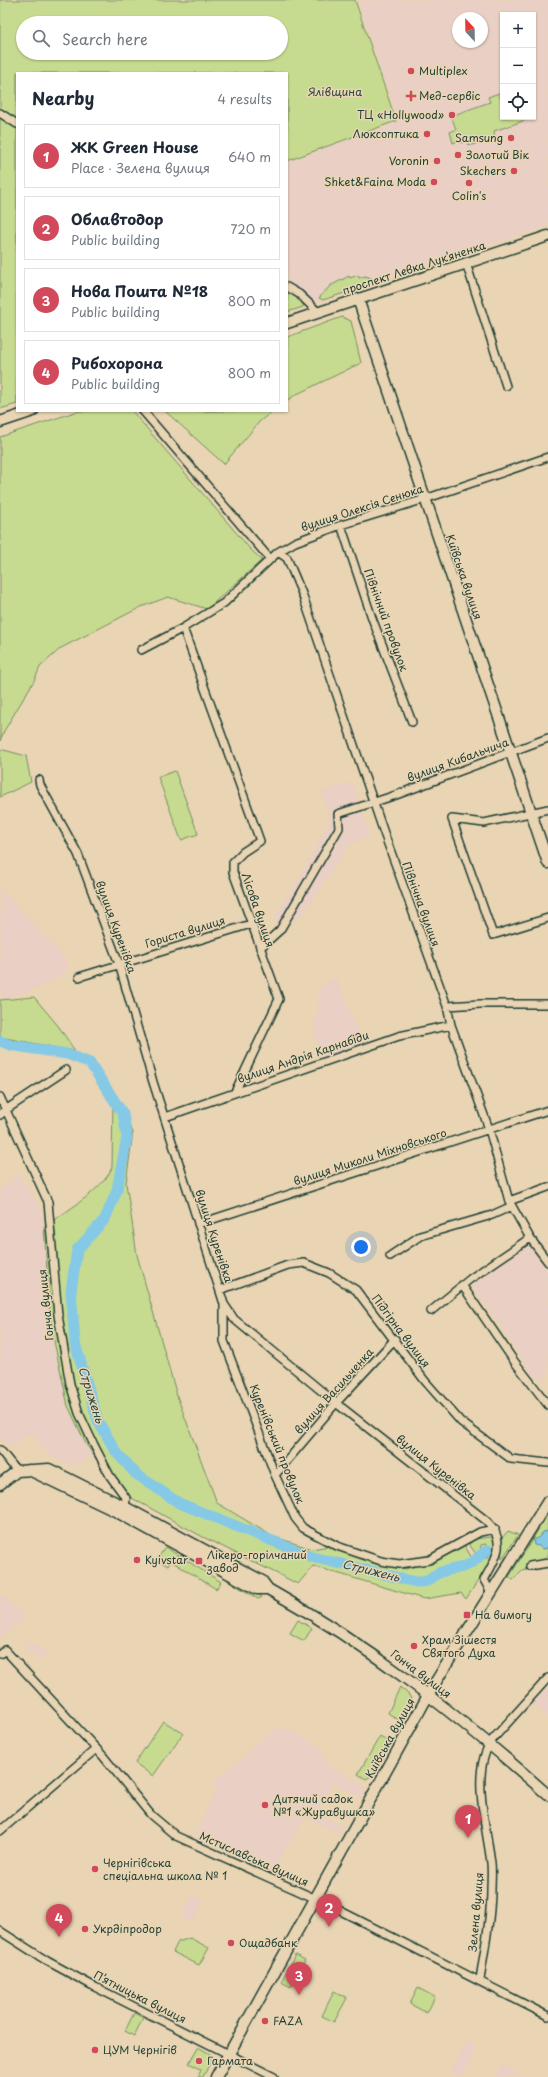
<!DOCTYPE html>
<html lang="en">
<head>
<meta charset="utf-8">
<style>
  :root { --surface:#fff; --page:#f6f6f7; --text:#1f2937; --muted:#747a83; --line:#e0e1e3; --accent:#d1495b }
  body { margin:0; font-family:"Playpen Sans",sans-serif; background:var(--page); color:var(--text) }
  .controls { position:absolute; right:12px; top:12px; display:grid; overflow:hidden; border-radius:0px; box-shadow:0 1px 3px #0004 }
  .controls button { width:36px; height:36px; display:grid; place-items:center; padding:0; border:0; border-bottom:1px solid var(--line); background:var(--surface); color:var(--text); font:20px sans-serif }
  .compass { position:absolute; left:452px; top:12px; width:36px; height:36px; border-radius:50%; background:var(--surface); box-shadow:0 1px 3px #0004; rotate:338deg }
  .you { position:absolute; left:361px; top:1247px; width:14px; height:14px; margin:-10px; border:3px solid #fff; border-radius:50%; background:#1a73e8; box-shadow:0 0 0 6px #1a73e833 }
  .badge { display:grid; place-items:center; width:26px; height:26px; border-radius:50%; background:var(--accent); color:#fff; font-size:13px; font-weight:700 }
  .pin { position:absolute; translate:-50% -33px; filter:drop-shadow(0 1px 2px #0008) }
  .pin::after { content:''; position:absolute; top:21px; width:14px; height:12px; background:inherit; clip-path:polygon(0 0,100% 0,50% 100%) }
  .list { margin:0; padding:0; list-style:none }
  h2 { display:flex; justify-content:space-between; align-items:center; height:52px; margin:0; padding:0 16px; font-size:17px }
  h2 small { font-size:13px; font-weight:400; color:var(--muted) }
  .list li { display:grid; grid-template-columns:26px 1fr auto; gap:12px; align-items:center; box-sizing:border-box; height:64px; margin:0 8px 8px; padding:0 8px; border:1px solid var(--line); border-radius:0px }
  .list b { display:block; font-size:15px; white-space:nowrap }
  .list p { margin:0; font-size:13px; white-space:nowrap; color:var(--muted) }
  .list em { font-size:13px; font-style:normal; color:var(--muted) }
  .icon { flex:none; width:22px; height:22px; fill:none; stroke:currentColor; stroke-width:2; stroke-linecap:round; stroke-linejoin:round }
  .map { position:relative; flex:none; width:548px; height:2077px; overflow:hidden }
  .search { position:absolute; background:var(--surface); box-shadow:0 1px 3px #0004; left:16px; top:16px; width:272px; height:44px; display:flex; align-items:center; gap:10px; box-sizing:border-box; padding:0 14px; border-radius:22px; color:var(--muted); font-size:15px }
  .panel { position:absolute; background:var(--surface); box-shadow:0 1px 3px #0004; left:16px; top:72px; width:272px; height:340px; border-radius:0px }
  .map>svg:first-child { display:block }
</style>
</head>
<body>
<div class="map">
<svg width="548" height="2077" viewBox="0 0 548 2077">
  <rect width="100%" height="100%" fill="#e9d5b3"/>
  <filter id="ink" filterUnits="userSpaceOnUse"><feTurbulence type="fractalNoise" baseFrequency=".025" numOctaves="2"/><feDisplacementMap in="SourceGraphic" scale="8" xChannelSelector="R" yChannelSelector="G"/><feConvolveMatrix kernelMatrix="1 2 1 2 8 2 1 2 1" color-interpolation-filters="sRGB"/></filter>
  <g filter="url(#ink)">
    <path fill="#e9cfc4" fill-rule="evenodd" d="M358 0H377L370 3 382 0H548V226L316 302 287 284V162L398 122ZM503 15H533V117H503ZM458 18H482V42H458Z
      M352 782 370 835 349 846 304 913 284 928 273 920 299 879 330 820 321 792Z
      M0 887 66 959 68 970 53 982 1 1000Z
      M336 977 364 1045 323 1059 314 1034 320 987Z
      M18 1174 42 1210 51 1327 68 1406 91 1455 72 1467 47 1453 31 1432 10 1448 0 1438V1191Z
      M528 1245 548 1271V1377L535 1378 472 1285Z
      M0 1593 25 1617 0 1639Z
      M28 1642 47 1651 43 1660 24 1651Z
      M548 1687V1718L532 1704Z
      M282 1726 319 1746 329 1764 366 1788 362 1797 332 1783 316 1813 344 1828 341 1834 306 1818 272 1870 195 1835 216 1790 212 1784 231 1764 240 1761 256 1742Z
      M192 1895 203 1901 192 1924 180 1918Z
      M467 2041 478 2047 461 2077H459L450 2072Z
      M502 2066 510 2069 523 2077H495Z"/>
    <path fill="#c7db90" stroke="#738c62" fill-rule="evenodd" d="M0 0H355L396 121 287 161V73H17V404L0 409ZM23 23H281V53H23Z
      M499 93 500 98 503 97V117H527L526 120 494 131 495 137 469 146 467 141 461 143 460 140 453 143 450 132 456 129 451 116 490 102 488 97Z
      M358 275 359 278 365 276 377 280 372 284 323 300 319 298 330 286 349 276 350 278Z
      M287 289 304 299 303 307 287 312Z
      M342 317 351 321 361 363 295 395 287 401V337Z
      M78 411H132L251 550 262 560 207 609 168 597 141 607 61 648 40 667 35 679 4 731 0 741V437Z
      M165 411H273L260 421 224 464Z
      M0 749 26 756 31 782 0 797Z
      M175 771 198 834 181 840 158 777Z
      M34 997 59 1027 75 1051 0 1037V1000Z
      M113 1101 133 1132 126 1183 137 1255 177 1396 217 1503 272 1536 312 1549 329 1546 406 1569 440 1557 464 1545 475 1563 474 1560 481 1556 483 1558H487L489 1556 486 1544 481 1545 480 1552 476 1554 469 1544 475 1539 491 1537 497 1544 496 1553 466 1599 461 1593 424 1599 313 1566 298 1584 203 1537 117 1490 86 1444 68 1406 51 1327 44 1227C63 1213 105 1189 112 1167Z
      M548 1514V1531L543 1532C539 1537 537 1543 542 1549L548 1548V1563L522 1570 513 1580 509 1577Z
      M508 1531 518 1535 502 1559 501 1539Z
      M165 1547 221 1582 216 1589 171 1561 168 1566 157 1560Z
      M232 1578 262 1597 261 1598 258 1599 227 1580Z
      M298 1620 312 1628 304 1641 290 1633Z
      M400 1687 409 1695 412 1701 402 1722 388 1713Z
      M163 1721 183 1733 153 1776 135 1763Z
      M380 1736 391 1743 373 1775 366 1779 358 1774Z
      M190 1938 209 1948 199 1965 173 1952 178 1942Z
      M295 1955 305 1960 301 1968 291 1963Z
      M288 1968 298 1973 291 1987 281 1982Z
      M418 1988 435 1997 427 2013 410 2004Z
      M334 1991 347 1998 334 2022 322 2016Z
      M134 2013 143 2018 134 2036 125 2031Z
      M198 2047 210 2054 211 2061 203 2077H198L201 2070 189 2063Z"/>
    <path fill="#85c9e6" stroke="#5c919f" d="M548 1531V1548L542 1549 539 1546 534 1545 533 1540 539 1537 543 1532Z"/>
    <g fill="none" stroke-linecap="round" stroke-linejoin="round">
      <path stroke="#85c9e6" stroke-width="11" d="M0 1041 10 1045 67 1054 90 1063 123 1114 127 1137 117 1190 105 1219 77 1250 71 1291 75 1343 98 1421 117 1453 136 1474 179 1503 312 1557 416 1582C433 1583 430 1576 441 1572 451 1569 462 1569 471 1563 478 1559 481 1553 488 1550"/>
      <defs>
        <path id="street" d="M0 113 17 124
          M466 263 506 386
          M287 287 299 294 318 312
          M143 411 270 559
          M341 525 372 618 412 722
          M278 552 287 558 303 596 384 833 447 1006 451 1025 489 1129 509 1201 530 1238 548 1262
          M183 628 260 841 243 852 233 862V872L279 999 235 1092
          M141 650 183 628 224 603 278 552 295 542 341 525 425 499 548 457
          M39 780 40 785 78 854 119 964 153 1082 224 1304 234 1319 336 1403 488 1522C507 1542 496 1559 484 1580L491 1592
          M452 819 493 935 548 918
          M452 819 484 823 548 809
          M260 948 280 930 339 828 338 814 396 795 548 738
          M79 977 251 924
          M447 1006 480 1004H548
          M0 1097 48 1202 58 1315 70 1384 79 1413 94 1445 110 1476 126 1498 125 1507
          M0 1115 7 1109 66 1070
          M165 1117 399 1036 451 1025
          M509 1201 548 1187
          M198 1224 548 1110
          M390 1256 420 1236 492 1215 512 1206
          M462 1285 514 1361 548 1405
          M220 1290 288 1265 304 1263 329 1273 356 1290 425 1381 461 1422 511 1459 548 1463
          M224 1305V1341L275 1475 295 1518 303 1528 337 1546 381 1561 399 1564 429 1560 480 1532 495 1529
          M431 1311 470 1279 530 1238
          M0 1450 17 1471
          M275 1475 336 1403 395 1339
          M530 1566 548 1563
          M0 1654 5 1650 103 1756 151 1815 176 1836 325 1903 548 2016
          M0 1831 96 1749
          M0 1931 47 1961 95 1987 274 2077
          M480 1980C484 1950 491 1921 491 1890 491 1881 492 1872 491 1863 487 1827 469 1770 493 1739L548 1678"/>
        <path id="secondary" d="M358 299 548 863
          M287 323 548 236
          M0 422 33 411
          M29 1470 117 1512 257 1589H268C372 1647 459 1716 548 1795
          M0 1484 17 1471 49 1469 121 1505 262 1581 268 1589
          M216 2077 435 1683 548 1501"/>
      </defs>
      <use href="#street" stroke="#1f3d34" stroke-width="10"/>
      <use href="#secondary" stroke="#1f3d34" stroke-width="13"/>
      <use href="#street" stroke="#e9d5b3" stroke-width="7"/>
      <use href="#secondary" stroke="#e9d5b3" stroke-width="10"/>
    </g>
  </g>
  <g fill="#d1495b" stroke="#e9d5b3" stroke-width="1.5">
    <circle cx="411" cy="71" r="4"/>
    <path d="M409 90h4v4h4v4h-4v4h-4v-4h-4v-4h4z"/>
    <circle cx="452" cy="115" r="4"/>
    <circle cx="427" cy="134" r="4"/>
    <circle cx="511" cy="138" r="4"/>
    <circle cx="458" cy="155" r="4"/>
    <circle cx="437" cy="161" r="4"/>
    <circle cx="514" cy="171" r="4"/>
    <circle cx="434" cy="182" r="4"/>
    <circle cx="469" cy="183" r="4"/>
    <circle cx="137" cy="1560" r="4"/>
    <rect x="195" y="1557" width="8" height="8" rx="2"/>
    <rect x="463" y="1611" width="8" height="8" rx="2"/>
    <circle cx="414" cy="1646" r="4"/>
    <circle cx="265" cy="1805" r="4"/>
    <circle cx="95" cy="1869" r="4"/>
    <circle cx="85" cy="1929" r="4"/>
    <circle cx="231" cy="1943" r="4"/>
    <circle cx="265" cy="2021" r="4"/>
    <circle cx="95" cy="2050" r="4"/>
    <circle cx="199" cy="2061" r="4"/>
  </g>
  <g text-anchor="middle" stroke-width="3" stroke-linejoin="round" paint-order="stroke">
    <g font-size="11" fill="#1f3d34" stroke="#e9d5b3" text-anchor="start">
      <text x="419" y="75">Multiplex</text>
      <text x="419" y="100">Мед-сервіс</text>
      <text x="444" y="119" text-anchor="end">ТЦ «Hollywood»</text>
      <text x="419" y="138" text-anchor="end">Люксоптика</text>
      <text x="503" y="142" text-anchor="end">Samsung</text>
      <text x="466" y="159">Золотий Вік</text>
      <text x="429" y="165" text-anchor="end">Voronin</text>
      <text x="506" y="175" text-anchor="end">Skechers</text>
      <text x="426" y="186" text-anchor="end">Shket&amp;Faina Moda</text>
      <text x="469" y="200" text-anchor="middle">Colin's</text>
      <text x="207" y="1559">Лікеро-горілчаний<tspan x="207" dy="13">завод</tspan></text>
      <text x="145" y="1564">Kyivstar</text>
      <text x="475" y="1619">На вимогу</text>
      <text x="422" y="1644">Храм Зішестя<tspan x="422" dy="13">Святого Духа</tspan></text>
      <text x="273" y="1803">Дитячий садок<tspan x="273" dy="13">№1 «Журавушка»</tspan></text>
      <text x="103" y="1867">Чернігівська<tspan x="103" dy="13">спеціальна школа № 1</tspan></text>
      <text x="93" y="1933">Укрдіпродор</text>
      <text x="239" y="1947">Ощадбанк</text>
      <text x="273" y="2025">FAZA</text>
      <text x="103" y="2054">ЦУМ Чернігів</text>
      <text x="207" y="2065">Гармата</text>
    </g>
    <g font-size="11" fill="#274539" stroke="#e9d5b3">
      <text x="335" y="96">Ялівщина</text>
    </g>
    <g font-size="11" fill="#1f3d34" stroke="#e9d5b3">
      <text transform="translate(414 268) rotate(-18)" y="4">проспект Левка Лукʼяненка</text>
      <text transform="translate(362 508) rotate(-18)" y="4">вулиця Олексія Сенюка</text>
      <text transform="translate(464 577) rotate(71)" y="4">Київська вулиця</text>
      <text transform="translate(386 620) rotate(70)" y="4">Північний провулок</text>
      <text transform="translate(458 760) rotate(-20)" y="4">вулиця Кибальчича</text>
      <text transform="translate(421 904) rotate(70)" y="4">Північна вулиця</text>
      <text transform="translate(258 910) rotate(71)" y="4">Лісова вулиця</text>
      <text transform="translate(116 927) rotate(70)" y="4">вулиця Куренівка</text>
      <text transform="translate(185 932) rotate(-17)" y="4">Гориста вулиця</text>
      <text transform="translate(303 1057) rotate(-19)" y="4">вулиця Андрія Карнабіди</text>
      <text transform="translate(370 1157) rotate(-18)" y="4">вулиця Миколи Міхновського</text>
      <text transform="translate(214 1236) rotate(72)" y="4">вулиця Куренівка</text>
      <text transform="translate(46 1305) rotate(-96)" y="4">Гонча вулиця</text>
      <text transform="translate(401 1331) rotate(53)" y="4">Підгірна вулиця</text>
      <text transform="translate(334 1391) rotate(-48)" y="4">вулиця Васильченка</text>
      <text transform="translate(277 1444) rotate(68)" y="4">Куренівський провулок</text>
      <text transform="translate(436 1467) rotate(38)" y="4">вулиця Куренівка</text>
      <text transform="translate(421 1674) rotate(37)" y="4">Гонча вулиця</text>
      <text transform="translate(390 1738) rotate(-61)" y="4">Київська вулиця</text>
      <text transform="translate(254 1859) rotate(24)" y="4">Мстиславська вулиця</text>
      <text transform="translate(476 1912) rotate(-85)" y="4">Зелена вулиця</text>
      <text transform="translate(140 1997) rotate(27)" y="4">Пʼятницька вулиця</text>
    </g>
    <g font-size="12" font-style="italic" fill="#294b46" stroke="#e9d5b3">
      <text transform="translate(91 1395) rotate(72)" y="4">Стрижень</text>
      <text transform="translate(371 1571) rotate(14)" y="4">Стрижень</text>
    </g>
  </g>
</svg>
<div class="controls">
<button>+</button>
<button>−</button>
<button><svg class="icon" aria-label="locate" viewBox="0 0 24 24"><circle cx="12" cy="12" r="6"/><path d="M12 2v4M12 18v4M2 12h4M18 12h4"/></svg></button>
</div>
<svg class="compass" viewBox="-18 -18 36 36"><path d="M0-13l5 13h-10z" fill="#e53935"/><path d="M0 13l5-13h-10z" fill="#747a83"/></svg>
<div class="you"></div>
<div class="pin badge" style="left:468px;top:1838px">1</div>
<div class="pin badge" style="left:329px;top:1927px">2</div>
<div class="pin badge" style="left:299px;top:1995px">3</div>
<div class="pin badge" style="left:59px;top:1937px">4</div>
<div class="search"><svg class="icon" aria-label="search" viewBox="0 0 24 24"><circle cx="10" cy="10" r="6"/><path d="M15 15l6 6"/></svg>Search here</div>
<section class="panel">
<h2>Nearby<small>4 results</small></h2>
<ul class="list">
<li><span class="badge">1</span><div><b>ЖК Green House</b><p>Place · Зелена вулиця</p></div><em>640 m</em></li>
<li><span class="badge">2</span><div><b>Облавтодор</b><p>Public building</p></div><em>720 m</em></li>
<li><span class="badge">3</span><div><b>Нова Пошта №18</b><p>Public building</p></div><em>800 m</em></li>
<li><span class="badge">4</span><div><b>Рибохорона</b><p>Public building</p></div><em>800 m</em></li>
</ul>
</section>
</div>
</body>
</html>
